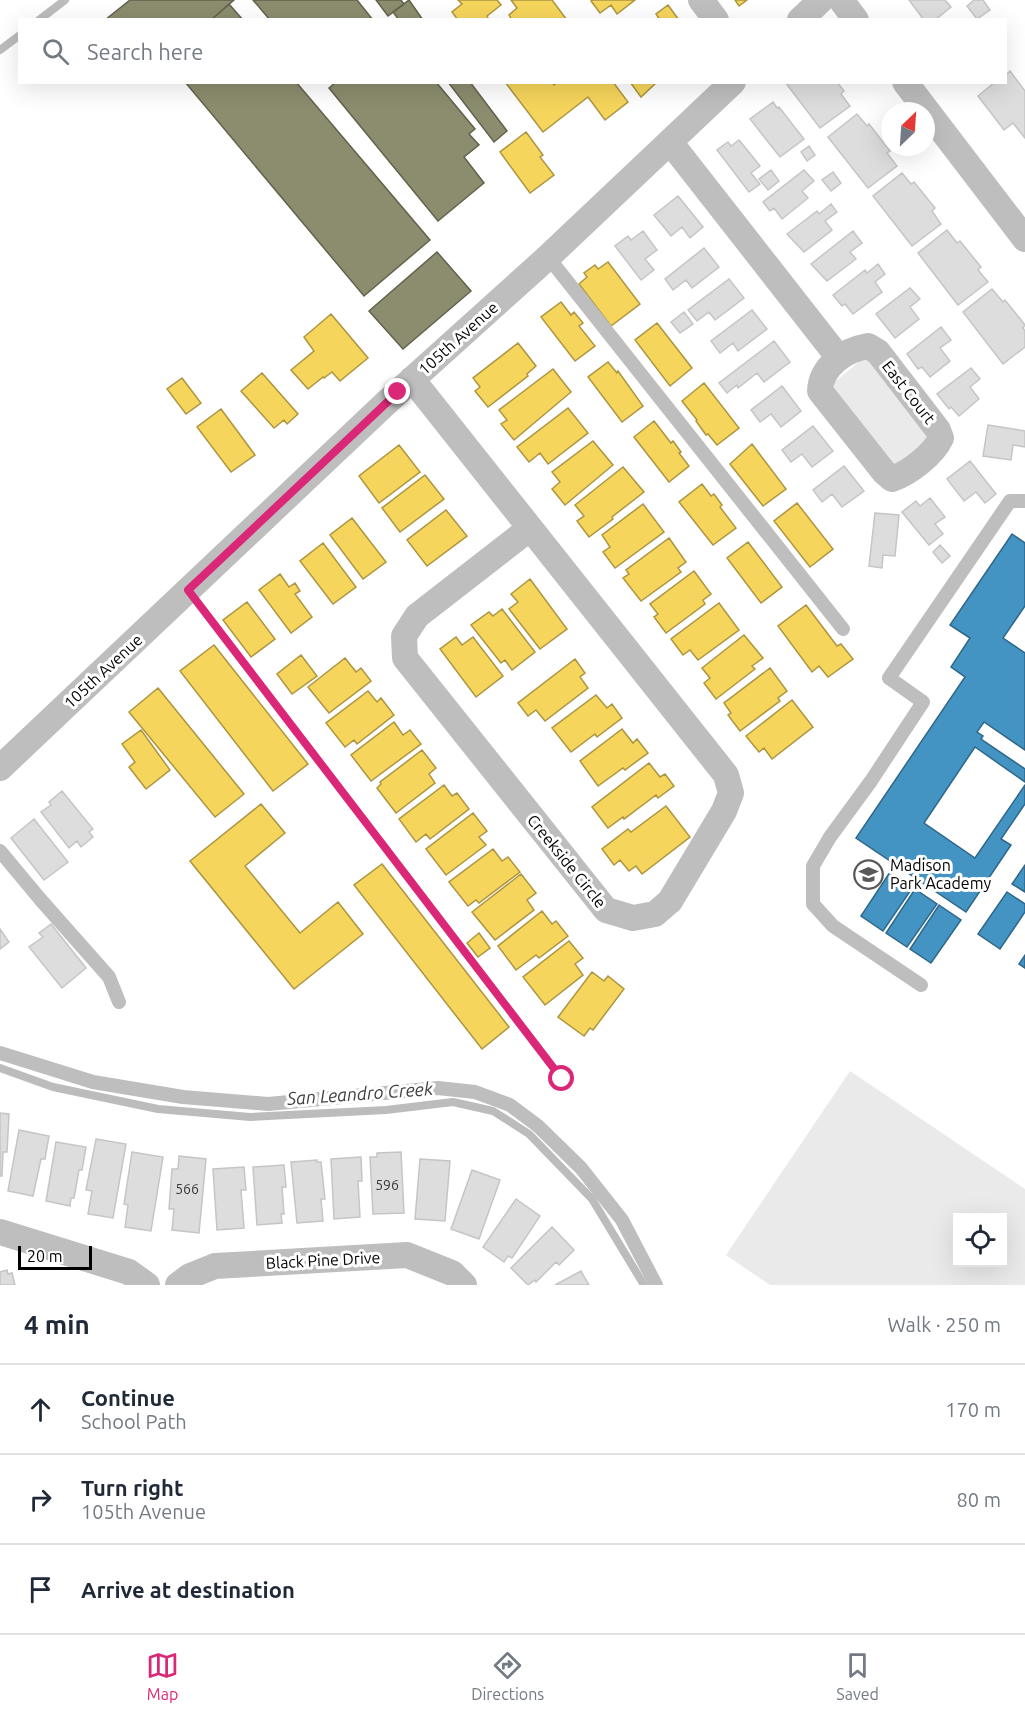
<!DOCTYPE html>
<html lang="en">
<head>
<meta charset="utf-8">
<style>
  :root { --surface:#fff; --page:#f2f2f3; --text:#1f2937; --muted:#747a83; --line:#e0e1e3; --accent:#db2777 }
  body { margin:0; font-family:Ubuntu,sans-serif; background:var(--page); color:var(--text) }
  .controls { position:absolute; right:18px; bottom:18px; display:grid; overflow:hidden; border-radius:0px; box-shadow:0 6px 24px #0002 }
  .controls button { width:54px; height:54px; display:grid; place-items:center; padding:0; border:0; border-bottom:2px solid var(--line); background:var(--surface); color:var(--text); font:30px sans-serif }
  .compass { position:absolute; left:881px; top:102px; width:54px; height:54px; border-radius:50%; background:var(--surface); box-shadow:0 6px 24px #0002; rotate:25deg }
  .scale { position:absolute; left:18px; bottom:15px; width:74px; box-sizing:border-box; padding-left:6px; border:3px solid #000; border-top:0; font-size:16px; line-height:21px; white-space:nowrap; color:#000; -webkit-text-stroke:4px #fff; paint-order:stroke }
  .stop { position:absolute; width:18px; height:18px; margin:-14px; border:4px solid #db2777; border-radius:50%; background:#fff }
  .stop.end { background:#db2777; border-color:#fff; box-shadow:0 2px 6px #0008 }
  .list { margin:0; padding:0; list-style:none }
  h2 { display:flex; justify-content:space-between; align-items:center; height:78px; margin:0; padding:0 24px; font-size:26px }
  h2 small { font-size:20px; font-weight:400; color:var(--muted) }
  .list li { display:grid; grid-template-columns:39px 1fr auto; gap:18px; align-items:center; box-sizing:border-box; height:90px; padding:0 24px; border-top:2px solid var(--line) }
  .list b { display:block; font-size:22px; white-space:nowrap }
  .list p { margin:0; font-size:20px; white-space:nowrap; color:var(--muted) }
  .list em { font-size:20px; font-style:normal; color:var(--muted) }
  .icon { flex:none; width:33px; height:33px; fill:none; stroke:currentColor; stroke-width:2; stroke-linecap:round; stroke-linejoin:round }
  .map { position:relative; flex:none; width:1025px; height:1285px; overflow:hidden }
  .search { position:absolute; background:var(--surface); box-shadow:0 6px 24px #0002; left:18px; right:18px; top:18px; height:66px; display:flex; align-items:center; gap:15px; box-sizing:border-box; padding:0 21px; border-radius:0px; color:var(--muted); font-size:22px }
  .sheet { height:348px; background:var(--surface) }
  nav { display:flex; justify-content:space-around; align-items:center; box-sizing:border-box; height:84px; border-top:2px solid var(--line); background:var(--surface); font-size:16px; color:var(--muted) }
  nav a { display:grid; justify-items:center; gap:3px }
  nav .on { color:var(--accent) }
  .map>svg:first-child { display:block }
</style>
</head>
<body>
<div class="map">
<svg width="1025" height="1285" viewBox="0 0 1025 1285">
  <rect width="100%" height="100%" fill="#fff"/>
  <path fill="#eaeaea" fill-rule="evenodd" d="M861 360 872 361 927 433 926 444 899 464H894L833 390 836 381Z
    M850 1071 1025 1189V1285H770L726 1255ZM958 1218H1002V1262H958Z"/>
  <path fill="#f6d55c" stroke="#ac9540" stroke-width="1.5" d="M458 0H497L501 5 487 16 489 20H458L452 12 462 4Z
    M511 0H552L567 20H512L509 15 517 8Z
    M593 0H635L617 14 611 5 600 13 591 1Z
    M735 0H747L739 6Z
    M668 5 679 20H660L656 14Z
    M505 82H552L554 85 558 82H613L628 102 605 120 588 97 543 132Z
    M630 82H657L641 97Z
    M526 132 543 155 540 157 554 175 530 193 500 152Z
    M608 262 640 304 611 326 579 284 587 277 584 273 595 265 598 269Z
    M561 302 571 315 574 312 583 323 579 326 595 346 575 361 541 317Z
    M331 314 368 358 340 381 332 372 324 378 323 377 308 389 291 370 314 351 304 337Z
    M657 323 692 368 670 386 635 340Z
    M518 343 536 366 527 374 528 376 488 407 475 391 480 387 473 378Z
    M608 362 617 373 618 371 643 406 622 422 588 377Z
    M553 369 571 392 514 440 501 424 507 420 499 410Z
    M262 373 298 414 287 424 284 420 274 428 241 391Z
    M182 378 201 403 186 414 167 389Z
    M704 383 739 428 717 445 708 434 706 435 696 421 697 420 682 401Z
    M568 408 588 433 548 464 540 453 529 462 517 447Z
    M221 409 255 455 231 472 197 427Z
    M654 421 671 443 673 441 681 452 679 453 689 466 669 482 634 437Z
    M593 441 613 465 565 505 552 489 560 482 552 472Z
    M752 444 786 489 763 506 730 464Z
    M399 445 420 472 379 503 359 476Z
    M623 467 644 492 612 517 613 519 589 537 577 521 584 516 575 505Z
    M425 475 444 499 400 532 382 508Z
    M702 484 711 496 714 494 722 505 720 507 736 528 713 545 679 502Z
    M797 503 833 549 810 567 774 521Z
    M643 504 664 532 615 568 603 552 610 547 602 535Z
    M446 510 467 536 427 566 407 540Z
    M352 518 386 562 363 579 330 535Z
    M669 538 686 562 678 568 681 572 641 601 623 578 629 574 626 570Z
    M748 542 782 587 761 603 727 558Z
    M323 543 356 587 333 604 300 561Z
    M694 571 711 594 703 600 705 604 666 633 654 617 658 614 650 604Z
    M280 574 289 587 295 583 300 591 295 594 312 617 291 633 259 590Z
    M530 579 567 629 540 649 509 609 518 602 511 594Z
    M247 602 275 639 251 657 223 620Z
    M719 603 739 630 698 660 690 650 683 655 671 639Z
    M806 605 837 646 841 644 853 659 828 677 819 666 812 672 778 626Z
    M502 609 535 652 512 670 505 660 501 663 471 625 489 612 493 616Z
    M744 635 763 658 752 666 755 669 716 699 704 683 710 678 702 668Z
    M456 637 462 645 473 637 503 676 476 697 440 649Z
    M214 645 308 764 273 791 180 671Z
    M301 655 317 676 292 694 277 674Z
    M345 658 356 672 361 668 371 681 329 713 308 687Z
    M575 659 585 673 580 677 588 688 545 721 536 710 528 716 518 703Z
    M770 668 787 691 778 698 780 701 740 731 728 715 731 713 724 703Z
    M158 688 244 794 215 817 129 712Z
    M368 691 377 702 381 698 394 715 357 744 354 740 345 747 326 723Z
    M596 695 607 708 612 704 622 718 597 737 595 734 571 752 552 728Z
    M792 700 813 727 772 759 764 748 759 752 746 736Z
    M394 722 403 735 410 730 421 744 371 781 351 755Z
    M622 729 633 743 637 739 648 753 625 770 623 768 598 786 580 761Z
    M141 730 170 770 146 789 129 767 135 762 122 744Z
    M422 750 436 768 429 774 435 783 396 813 377 788 381 784 380 782Z
    M649 763 660 777 665 774 674 786 658 798 656 795 624 819 623 817 608 828 592 807Z
    M444 785 452 796 457 793 469 809 430 839 426 834 416 842 399 819Z
    M261 804 285 833 245 866 300 933 338 902 363 934 294 989 190 861Z
    M666 806 690 837 642 874 636 866 629 871 620 860 614 865 602 849 628 829 631 832Z
    M473 813 487 831 479 837 486 845 446 875 426 849Z
    M493 849 502 861 508 857 520 872 479 903 476 900 468 906 449 882Z
    M382 864 509 1027 482 1049 354 885Z
    M521 874 536 893 527 900 534 910 495 940 472 912Z
    M542 911 552 924 556 921 568 936 539 958 536 955 516 970 498 946Z
    M479 933 490 948 478 957 467 943Z
    M569 941 583 958 575 964 583 975 545 1005 523 977Z
    M592 972 604 981 608 976 624 989 593 1030 590 1028 584 1036 558 1017Z"/>
  <path fill="#4393c3" stroke="#2f6788" stroke-width="1.5" d="M1012 534 1025 543V606L1003 638 1025 653V750L984 722 977 732 983 736 981 739 1025 769V782L975 747 924 823 975 858 1025 785V804L1001 839 1011 845 966 912 856 838 965 677 951 667 970 638 950 625Z
    M1025 865V892L1012 884Z
    M890 872 913 887 883 931 861 916Z
    M915 889 937 904 907 947 886 933Z
    M1007 892 1025 904V912L1000 949 978 934Z
    M939 905 961 920 931 963 910 949Z
    M1025 955V968L1019 964Z"/>
  <path fill="#8c8c6e" stroke="#62624d" stroke-width="1.5" d="M130 0H234L211 20H105Z
    M253 0H357L373 20H270Z
    M376 0H401L404 4 388 16Z
    M409 0 423 20H399L393 12Z
    M229 4 243 20H211Z
    M185 82H296L430 240 364 296Z
    M336 82H436L475 129 469 134 479 145 464 157 484 183 438 221 329 88Z
    M448 82H470L507 131 494 142Z
    M437 252 471 291 403 349 369 311Z"/>
  <g fill="none" stroke-linecap="round" stroke-linejoin="round">
    <path stroke="#bcbcbc" stroke-width="8" d="M39 20 65 0
      M0 50 20 35
      M0 1068 53 1087 158 1109 250 1117 386 1110 453 1102 493 1111 529 1134 592 1199 644 1285"/>
  </g>
  <path fill="#ddd" stroke="#c5c5c5" stroke-width="1.5" d="M909 0H945L951 7 935 20H924Z
    M974 0H983L990 10 977 19 967 6Z
    M1010 71 1025 91V138L1013 123 1004 130 978 96 995 82H1006V75Z
    M785 82H837L844 91 841 94 850 106 820 128Z
    M773 102 777 108 779 107 804 139 780 157 750 119Z
    M857 114 867 126 869 124 890 151 887 153 897 166 868 188 828 137Z
    M739 140 760 166 751 173 760 184 749 192 717 150 728 142 731 146Z
    M809 146 815 155 807 161 801 152Z
    M771 170 779 181 768 190 759 179Z
    M804 170 814 181 802 191 808 198 782 219 774 208 770 211 763 202Z
    M833 172 841 183 831 191 822 180Z
    M902 173 911 184 914 182 935 208 932 211 941 224 912 246 873 196Z
    M678 196 703 227 690 238 682 227 671 236 654 215Z
    M831 204 837 212 825 221 832 230 804 252 787 234 817 211 819 214Z
    M947 230 957 243 960 241 981 267 978 270 988 282 958 305 918 253Z
    M643 231 657 250 645 259 654 270 641 280 615 246 628 236 631 240Z
    M853 231 862 243 850 252 856 259 827 281 811 264Z
    M704 248 719 267 692 288 686 280 673 290 665 279Z
    M878 264 885 274 875 282 882 292 853 314 845 304 842 306 833 295 865 270 867 273Z
    M729 279 744 298 715 320 709 312 697 321 688 310Z
    M910 288 920 299 910 307 919 319 895 338 876 314Z
    M992 289 1003 302 1005 300 1025 325 1023 328 1025 331V347L1003 364 963 312Z
    M752 310 767 329 738 351 733 343 720 353 711 341Z
    M684 312 693 324 680 333 671 322Z
    M941 327 951 340 940 348 950 361 930 377 922 367 918 369 907 354Z
    M774 341 790 362 764 382 757 373 738 388 737 385 727 393 719 383Z
    M971 368 980 379 970 387 979 399 959 416 951 407 949 409 937 394Z
    M782 386 801 411 781 427 771 414 760 422 751 410Z
    M988 425 1025 431V447L1013 445 1011 460 983 456Z
    M813 426 833 451 812 467 802 454 791 462 782 450Z
    M970 461 996 494 985 503 976 492 964 501 947 479Z
    M844 466 864 491 842 507 832 494 822 502 813 490Z
    M930 498 945 517 935 524 943 534 929 545 902 512 916 501 920 506Z
    M875 513 899 515 895 556 883 555 882 568 869 566Z
    M940 545 950 556 942 563 933 552Z
    M62 791 93 829 89 832 93 837 81 847 77 841 69 848 41 812 51 805 49 802Z
    M34 819 68 862 44 880 11 838Z
    M51 924 86 968 62 988 29 947 43 937 39 933Z
    M0 929 9 942 0 949Z
    M0 1113 9 1114 7 1152H3L2 1176H0Z
    M19 1130 49 1136 45 1159H41L33 1196 8 1191Z
    M96 1139 126 1144 113 1218 88 1214 92 1191 86 1190Z
    M56 1142 86 1147 82 1170H79L74 1198H71L70 1206 46 1201Z
    M132 1152 163 1157 151 1231 125 1227 128 1205 124 1204Z
    M401 1152 404 1213 373 1214 370 1157H377V1153Z
    M179 1156 206 1159 199 1233 172 1230 174 1209H169L172 1169H178Z
    M361 1157 362 1181H358L360 1217 334 1219 331 1159Z
    M420 1159 450 1161 445 1221 415 1219Z
    M317 1160V1162H321L325 1199H321L323 1221 297 1223 291 1162Z
    M284 1165 286 1187H282L284 1214H281L282 1223 257 1225 253 1167Z
    M244 1167 246 1190H241L244 1228 217 1230 213 1169Z
    M472 1170 500 1180 479 1239 451 1229Z
    M516 1199 540 1216 512 1258 508 1256 504 1262 483 1247Z
    M552 1227 574 1250 559 1265 556 1262 536 1282 535 1280 528 1285 511 1268Z
    M7 1270 8 1274 12 1273 15 1285H0V1272Z
    M581 1271 589 1285H555Z"/>
  <g fill="none" stroke-linecap="round" stroke-linejoin="round">
    <path stroke="#b8b8b8" stroke-width="4" stroke-dasharray="1.5 3" stroke-linecap="butt" d="M202 608 562 1079"/>
    <path stroke="#bebebe" stroke-width="14" d="M548 257 843 629
      M0 851 40 899 109 977 119 1002
      M921 985 833 926 813 904V866L830 837 871 781 923 702 889 678 1010 501H1025
      M0 1053 93 1082 183 1097 268 1104 438 1088 475 1092 510 1105 538 1126 581 1168 622 1220 656 1285"/>
    <path stroke="#bebebe" stroke-width="26" d="M701 0 716 20
      M841 0 856 20
      M800 20 821 0
      M905 82 1025 239
      M670 142 839 358
      M868 346 878 352 938 430 941 438C933 455 909 473 892 479L884 472 820 391C821 366 845 350 868 346Z
      M412 379 726 775 731 793 724 811 670 901 655 914 633 918 606 910 405 658 404 636 417 616 529 529
      M0 768 386 403 548 257 733 82
      M0 1232 129 1272 147 1285
      M178 1285 190 1276 215 1266 407 1255 452 1273 464 1285"/>
  </g>
  <g fill="none" stroke-linecap="round" stroke-linejoin="round">
    <path stroke="#db2777" stroke-width="8" d="M398 392 188 590 562 1079"/>
  </g>
  <defs>
    <symbol id="school-ring" viewBox="-11 -11 22 22"><circle r="9.5" fill="#fff" stroke="#595959" stroke-width="1.5"/><path d="M0-5L7-2L0 1L-7-2ZM-4 1L0 2.5L4 1V4Q0 6-4 4Z" fill="#595959"/></symbol>
  </defs>
  <g fill-rule="evenodd">
    <use href="#school-ring" x="852" y="858" width="33" height="33"/>
  </g>
  <g text-anchor="middle" stroke-width="6" stroke-linejoin="round" paint-order="stroke">
    <g font-size="14" fill="#373737">
      <text x="387" y="1190">596</text>
      <text x="187" y="1194">566</text>
    </g>
    <g font-size="16" fill="#000" stroke="#fff">
      <text transform="translate(458 338) rotate(-42)" y="6">105th Avenue</text>
      <text transform="translate(909 392) rotate(52)" y="6">East Court</text>
      <text transform="translate(103 671) rotate(-43)" y="6">105th Avenue</text>
      <text transform="translate(567 861) rotate(51)" y="6">Creekside Circle</text>
      <text transform="translate(323 1260) rotate(-3)" y="6">Black Pine Drive</text>
    </g>
    <g font-size="16" fill="#000" stroke="#fff" text-anchor="start">
      <text x="890" y="871">Madison<tspan x="890" dy="18">Park Academy</tspan></text>
    </g>
    <g font-size="18" font-style="italic" fill="#414141" stroke="#fff">
      <text transform="translate(360 1094) rotate(-4)" y="6">San Leandro Creek</text>
    </g>
  </g>
</svg>
<div class="controls">
<button><svg class="icon" aria-label="locate" viewBox="0 0 24 24"><circle cx="12" cy="12" r="6"/><path d="M12 2v4M12 18v4M2 12h4M18 12h4"/></svg></button>
</div>
<svg class="compass" viewBox="-18 -18 36 36"><path d="M0-13l5 13h-10z" fill="#e53935"/><path d="M0 13l5-13h-10z" fill="#747a83"/></svg>
<div class="scale">20 m</div>
<div class="stop" style="left:562px;top:1079px"></div>
<div class="stop end" style="left:398px;top:392px"></div>
<div class="search"><svg class="icon" aria-label="search" viewBox="0 0 24 24"><circle cx="10" cy="10" r="6"/><path d="M15 15l6 6"/></svg>Search here</div>
</div>
<section class="sheet">
<h2>4 min<small>Walk · 250 m</small></h2>
<ul class="list">
<li><svg class="icon" aria-label="ahead" viewBox="0 0 24 24"><path d="M12 20V5M6 11l6-6 6 6"/></svg><div><b>Continue</b><p>School Path</p></div><em>170 m</em></li>
<li><svg class="icon" aria-label="right" viewBox="0 0 24 24"><path d="M7 20v-9h11M14 6l5 5-5 5"/></svg><div><b>Turn right</b><p>105th Avenue</p></div><em>80 m</em></li>
<li><svg class="icon" aria-label="arrive" viewBox="0 0 24 24"><path d="M6 21V4h12l-3 4 3 4H6"/></svg><div><b>Arrive at destination</b></div></li>
</ul>
</section>
<nav>
<a class="on"><svg class="icon" aria-label="map" viewBox="0 0 24 24"><path d="M3 6l6-2 6 2 6-2v14l-6 2-6-2-6 2zM9 4v14M15 6v14"/></svg>Map</a>
<a><svg class="icon" aria-label="directions" viewBox="0 0 24 24"><path d="M12 3l9 9-9 9-9-9zM9 14v-3h6M13 9l2 2-2 2"/></svg>Directions</a>
<a><svg class="icon" aria-label="saved" viewBox="0 0 24 24"><path d="M7 4h10v16l-5-4-5 4z"/></svg>Saved</a>
</nav>
</body>
</html>
